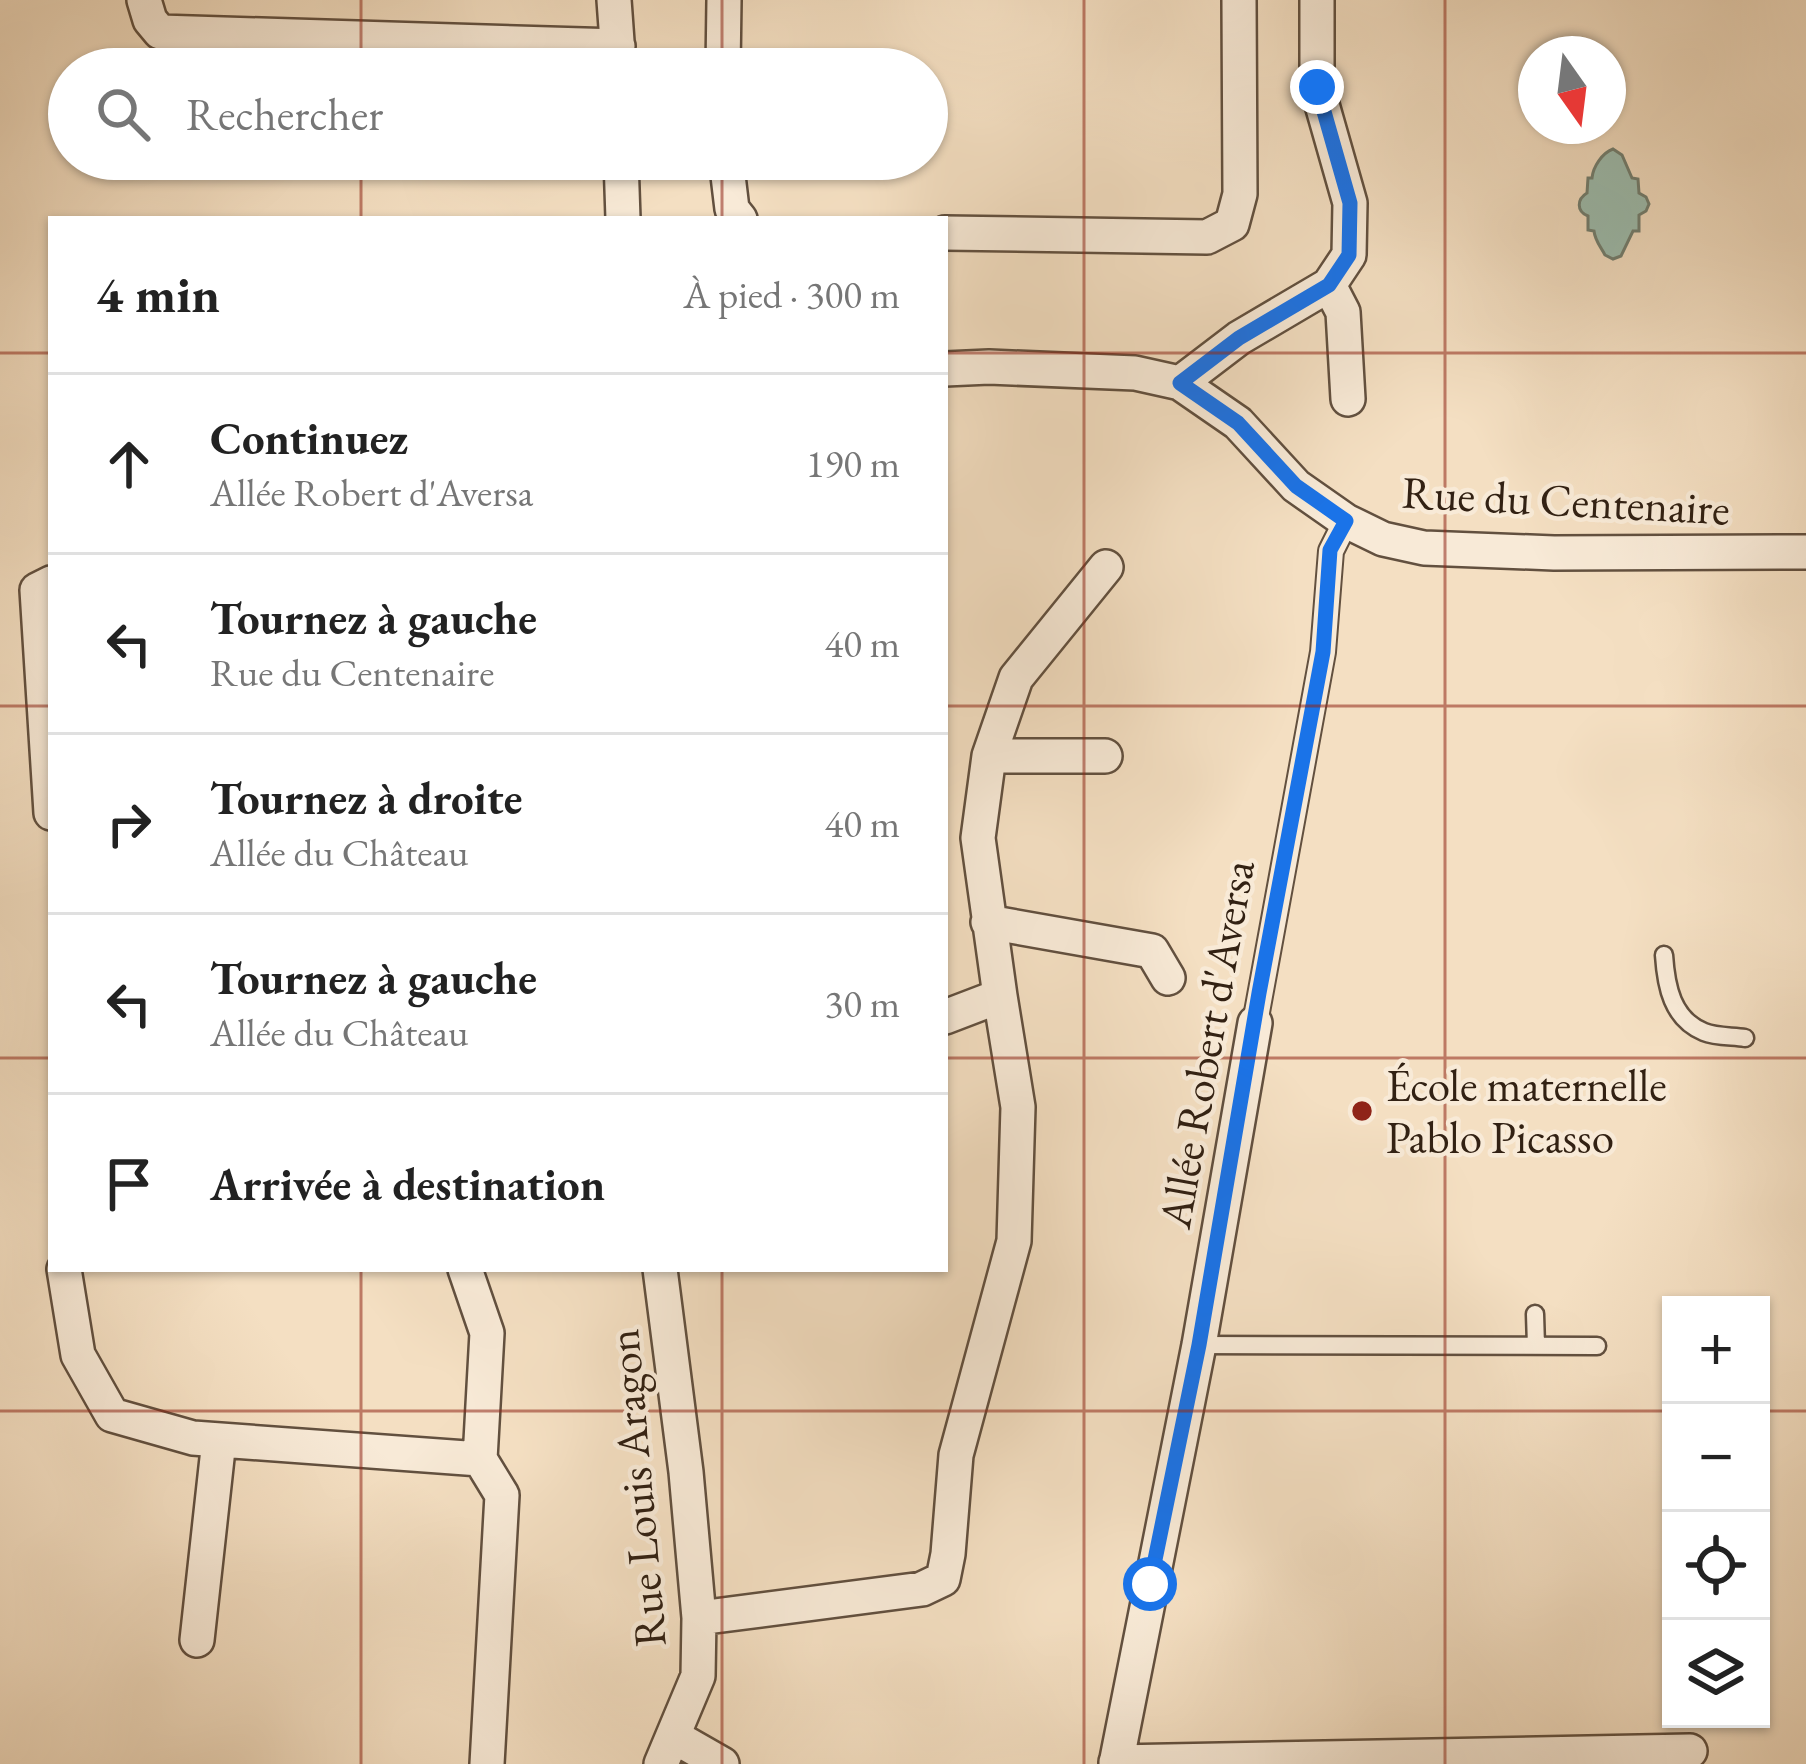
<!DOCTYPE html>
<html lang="fr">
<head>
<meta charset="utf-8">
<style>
  :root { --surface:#fff; --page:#f6f6f6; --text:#222; --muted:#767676; --line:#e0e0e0 }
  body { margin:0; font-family:"EB Garamond",serif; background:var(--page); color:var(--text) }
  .controls { position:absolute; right:36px; bottom:36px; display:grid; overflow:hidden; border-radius:0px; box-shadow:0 3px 9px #0004 }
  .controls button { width:108px; height:108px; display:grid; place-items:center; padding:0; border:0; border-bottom:3px solid var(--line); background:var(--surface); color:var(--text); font:60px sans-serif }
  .compass { position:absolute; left:1518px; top:36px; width:108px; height:108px; border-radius:50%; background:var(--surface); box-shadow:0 3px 9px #0004; rotate:166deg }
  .stop { position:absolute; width:36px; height:36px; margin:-27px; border:9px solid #1a73e8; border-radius:50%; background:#fff }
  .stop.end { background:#1a73e8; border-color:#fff; box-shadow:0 3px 12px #0008 }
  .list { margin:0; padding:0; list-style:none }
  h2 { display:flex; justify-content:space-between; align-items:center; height:156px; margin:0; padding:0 48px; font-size:51px }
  h2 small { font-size:39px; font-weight:400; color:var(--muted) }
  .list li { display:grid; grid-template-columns:78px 1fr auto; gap:36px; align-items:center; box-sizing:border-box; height:180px; padding:0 48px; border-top:3px solid var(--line) }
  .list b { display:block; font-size:45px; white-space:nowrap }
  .list p { margin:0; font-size:39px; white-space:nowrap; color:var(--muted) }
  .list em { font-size:39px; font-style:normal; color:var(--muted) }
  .icon { flex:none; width:66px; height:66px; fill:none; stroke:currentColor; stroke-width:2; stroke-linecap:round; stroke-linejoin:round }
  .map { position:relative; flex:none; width:1806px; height:1764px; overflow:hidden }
  .search { position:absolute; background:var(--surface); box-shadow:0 3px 9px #0004; left:48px; top:48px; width:900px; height:132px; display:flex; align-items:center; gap:30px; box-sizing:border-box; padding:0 42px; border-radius:66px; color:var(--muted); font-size:45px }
  .panel { position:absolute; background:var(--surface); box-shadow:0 3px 9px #0004; left:48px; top:216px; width:900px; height:1056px; border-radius:0px }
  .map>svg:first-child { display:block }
</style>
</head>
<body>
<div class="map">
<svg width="1806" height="1764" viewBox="0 0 1806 1764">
  <rect width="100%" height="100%" fill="#f4dfc2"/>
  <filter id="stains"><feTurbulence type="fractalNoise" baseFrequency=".00167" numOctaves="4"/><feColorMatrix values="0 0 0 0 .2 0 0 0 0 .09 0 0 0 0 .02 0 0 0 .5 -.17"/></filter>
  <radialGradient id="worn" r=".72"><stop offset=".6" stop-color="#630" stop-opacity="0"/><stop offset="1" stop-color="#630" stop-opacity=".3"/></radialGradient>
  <path fill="#9cbdaf" stroke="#727f71" stroke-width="3" d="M1613 149 1622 155 1632 178 1638 179 1639 193 1646 197 1649 204 1646 211 1639 215V231H1633L1621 256 1613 259 1605 255C1601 247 1595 241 1594 231L1588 230V216C1576 211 1577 199 1587 193L1588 178H1592C1593 167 1602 153 1613 149Z"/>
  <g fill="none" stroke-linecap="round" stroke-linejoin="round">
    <defs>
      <path id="service" d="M1664 955C1666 986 1672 1019 1704 1032 1716 1037 1733 1036 1745 1038
        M1535 1314 1536 1346
        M1199 1345 1597 1346"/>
      <path id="pedestrian" d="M1255 1023 1323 652 1331 551 1346 521"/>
      <path id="minor" d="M144 0 150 20 160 32 618 46
        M614 0 619 69
        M723 69 724 0
        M621 159 623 219
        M726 159 732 209 740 219
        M945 233 1207 237 1232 224 1240 194 1239 0
        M1329 285 1343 312 1348 399
        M945 369 989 367 1135 373 1180 383 1238 423 1296 486 1346 521 1383 539 1424 548 1554 553 1806 552
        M1180 383 1239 338 1329 285 1349 255 1350 203 1317 87V0
        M51 583 37 590 51 813
        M989 756 1016 678 1106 567
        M988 922 1152 951 1168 978
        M1000 996 978 838 989 756H1105
        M64 1269 78 1355 112 1415 193 1438 480 1459 487 1333 465 1269
        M660 1269 686 1472 699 1618 698 1676 661 1764
        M480 1459 502 1495 487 1764
        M699 1618 922 1589 943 1579 948 1554 956 1455 1014 1241 1018 1107 1000 996 945 1017
        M197 1640 219 1440
        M673 1736 722 1764
        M1116 1762 1690 1751
        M1116 1764 1199 1345 1255 1023"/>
    </defs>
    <use href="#service" stroke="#62503f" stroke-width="21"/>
    <use href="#pedestrian" stroke="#62503f" stroke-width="28"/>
    <use href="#minor" stroke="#62503f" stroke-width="38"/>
    <use href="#service" stroke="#f8ead7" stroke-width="16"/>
    <use href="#pedestrian" stroke="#f8ead7" stroke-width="24"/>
    <use href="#minor" stroke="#f8ead7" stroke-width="33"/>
  </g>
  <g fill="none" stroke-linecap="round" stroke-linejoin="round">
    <path stroke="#1a73e8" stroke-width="15" d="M1150 1584 1199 1345 1259 993 1323 652 1330 550 1346 521 1296 486 1238 423 1180 383 1239 338 1329 285 1349 255 1350 203 1317 87"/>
  </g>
  <path fill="none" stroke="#8f2418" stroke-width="3" stroke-opacity="0.55" d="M361 0V69M722 0V69M1084 0V1764M1445 0V1764M361 159V219M722 159V219M0 353H51M945 353H1806M0 706H51M945 706H1806M0 1058H51M945 1058H1806M361 1269V1764M722 1269V1764M0 1411H1671M1761 1411H1806"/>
  <circle fill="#8f2418" stroke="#f8ead7" stroke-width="4.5" cx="1362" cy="1111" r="12"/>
  <g text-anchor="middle" stroke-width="9" stroke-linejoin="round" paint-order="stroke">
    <g font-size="45" fill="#322113" stroke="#f8ead7">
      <text transform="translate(1566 500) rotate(3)" y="16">Rue du Centenaire</text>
      <text transform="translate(1206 1044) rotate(-80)" y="16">Allée Robert d'Aversa</text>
      <text transform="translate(636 1488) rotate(-95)" y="16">Rue Louis Aragon</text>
    </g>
    <g font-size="45" fill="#322113" stroke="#f8ead7" text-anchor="start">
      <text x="1386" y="1101">École maternelle<tspan x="1386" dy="52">Pablo Picasso</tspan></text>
    </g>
  </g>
  <rect width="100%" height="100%" filter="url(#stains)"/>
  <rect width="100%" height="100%" fill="url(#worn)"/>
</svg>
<div class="controls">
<button>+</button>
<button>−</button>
<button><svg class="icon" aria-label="locate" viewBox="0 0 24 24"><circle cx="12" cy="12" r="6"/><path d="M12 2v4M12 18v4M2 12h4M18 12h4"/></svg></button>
<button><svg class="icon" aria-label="layers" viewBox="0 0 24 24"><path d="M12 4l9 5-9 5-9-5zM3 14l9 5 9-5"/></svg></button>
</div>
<svg class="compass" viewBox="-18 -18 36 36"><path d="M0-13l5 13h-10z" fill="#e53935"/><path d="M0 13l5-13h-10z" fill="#767676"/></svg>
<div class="stop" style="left:1150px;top:1584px"></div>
<div class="stop end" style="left:1317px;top:87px"></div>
<div class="search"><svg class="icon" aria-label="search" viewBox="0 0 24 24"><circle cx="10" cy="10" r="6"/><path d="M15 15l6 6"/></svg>Rechercher</div>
<section class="panel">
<h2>4 min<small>À pied · 300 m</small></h2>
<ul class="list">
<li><svg class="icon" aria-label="ahead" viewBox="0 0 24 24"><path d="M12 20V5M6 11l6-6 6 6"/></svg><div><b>Continuez</b><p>Allée Robert d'Aversa</p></div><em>190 m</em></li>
<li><svg class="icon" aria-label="left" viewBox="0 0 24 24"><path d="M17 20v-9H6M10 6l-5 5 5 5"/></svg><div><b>Tournez à gauche</b><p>Rue du Centenaire</p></div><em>40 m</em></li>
<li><svg class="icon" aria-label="right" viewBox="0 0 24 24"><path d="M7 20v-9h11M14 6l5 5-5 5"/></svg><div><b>Tournez à droite</b><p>Allée du Château</p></div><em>40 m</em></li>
<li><svg class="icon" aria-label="left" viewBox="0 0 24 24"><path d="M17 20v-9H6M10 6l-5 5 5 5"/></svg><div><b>Tournez à gauche</b><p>Allée du Château</p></div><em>30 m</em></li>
<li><svg class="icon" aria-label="arrive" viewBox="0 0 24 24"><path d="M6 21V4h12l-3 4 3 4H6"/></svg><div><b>Arrivée à destination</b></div></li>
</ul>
</section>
</div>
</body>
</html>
